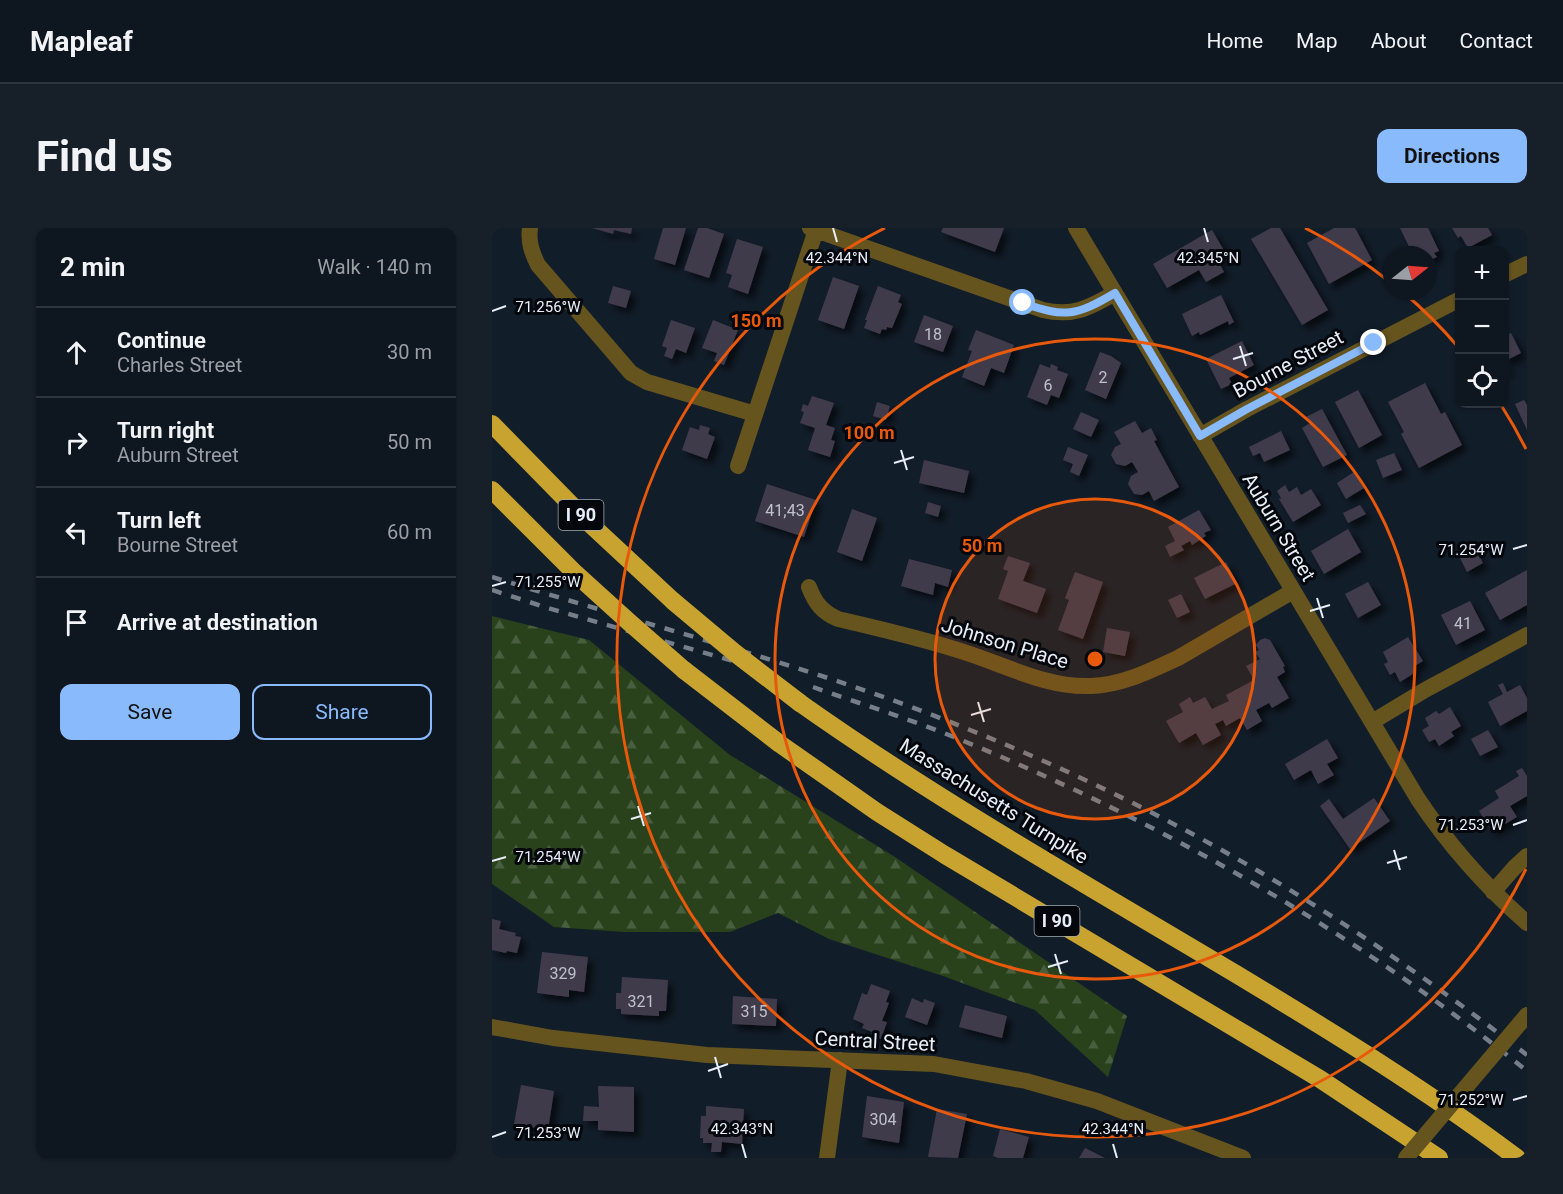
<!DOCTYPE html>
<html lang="en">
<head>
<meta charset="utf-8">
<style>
  :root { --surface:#0e1620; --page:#171f29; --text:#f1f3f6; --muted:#9b9fa5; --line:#2e353e; --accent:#89bafc }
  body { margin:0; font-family:Roboto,sans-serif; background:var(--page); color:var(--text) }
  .controls { position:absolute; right:18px; top:18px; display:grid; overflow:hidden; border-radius:12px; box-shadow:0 2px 4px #0004 }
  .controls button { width:54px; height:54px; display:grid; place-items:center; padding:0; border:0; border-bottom:2px solid var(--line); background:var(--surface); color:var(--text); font:30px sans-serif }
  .compass { position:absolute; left:891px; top:18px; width:54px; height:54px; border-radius:50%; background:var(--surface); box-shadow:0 2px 4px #0004; rotate:73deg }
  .stop { position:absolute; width:18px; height:18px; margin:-14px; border:4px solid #89bafc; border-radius:50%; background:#fff }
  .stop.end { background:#89bafc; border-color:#fff; box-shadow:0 2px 6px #0008 }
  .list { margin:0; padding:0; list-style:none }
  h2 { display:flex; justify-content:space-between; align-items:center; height:78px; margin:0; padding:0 24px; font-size:26px }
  h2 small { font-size:20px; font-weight:400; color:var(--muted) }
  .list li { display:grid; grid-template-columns:39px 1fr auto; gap:18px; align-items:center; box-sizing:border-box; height:90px; padding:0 24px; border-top:2px solid var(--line) }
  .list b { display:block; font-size:22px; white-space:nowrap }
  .list p { margin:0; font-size:20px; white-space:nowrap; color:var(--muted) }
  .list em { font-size:20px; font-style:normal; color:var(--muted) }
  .actions { display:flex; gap:12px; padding:18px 24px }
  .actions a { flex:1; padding:14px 0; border:2px solid var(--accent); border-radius:12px; text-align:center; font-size:21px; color:var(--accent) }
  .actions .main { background:var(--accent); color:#111 }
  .icon { flex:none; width:33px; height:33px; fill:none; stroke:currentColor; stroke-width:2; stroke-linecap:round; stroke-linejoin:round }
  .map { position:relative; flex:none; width:1035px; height:930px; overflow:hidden; border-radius:12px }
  header { display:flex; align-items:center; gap:36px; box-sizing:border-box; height:84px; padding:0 30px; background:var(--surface); border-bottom:2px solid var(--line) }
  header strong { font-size:28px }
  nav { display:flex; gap:33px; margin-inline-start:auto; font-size:21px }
  .intro { display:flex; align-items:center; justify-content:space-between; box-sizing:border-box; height:144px; padding:0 36px }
  h1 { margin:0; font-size:42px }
  .button { padding:15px 27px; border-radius:12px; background:var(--accent); color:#111; font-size:21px; font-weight:700 }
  main { display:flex; gap:36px; padding:0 36px }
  aside { flex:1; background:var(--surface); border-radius:12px; box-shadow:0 2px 4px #0004 }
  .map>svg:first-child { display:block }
</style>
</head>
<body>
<header>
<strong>Mapleaf</strong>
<nav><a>Home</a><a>Map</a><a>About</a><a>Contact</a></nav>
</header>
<div class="intro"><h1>Find us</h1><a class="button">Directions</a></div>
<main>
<aside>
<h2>2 min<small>Walk · 140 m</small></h2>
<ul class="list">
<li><svg class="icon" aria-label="ahead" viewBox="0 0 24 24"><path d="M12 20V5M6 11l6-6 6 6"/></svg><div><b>Continue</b><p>Charles Street</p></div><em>30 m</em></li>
<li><svg class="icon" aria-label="right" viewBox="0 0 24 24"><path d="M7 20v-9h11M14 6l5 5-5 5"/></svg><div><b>Turn right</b><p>Auburn Street</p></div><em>50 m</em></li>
<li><svg class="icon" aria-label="left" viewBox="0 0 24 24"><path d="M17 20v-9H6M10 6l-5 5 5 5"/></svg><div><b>Turn left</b><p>Bourne Street</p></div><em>60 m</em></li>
<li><svg class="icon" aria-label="arrive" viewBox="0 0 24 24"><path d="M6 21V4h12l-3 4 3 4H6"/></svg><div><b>Arrive at destination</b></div></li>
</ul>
<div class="actions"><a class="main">Save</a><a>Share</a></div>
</aside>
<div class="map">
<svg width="1035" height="930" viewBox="0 0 1035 930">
  <defs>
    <pattern id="forest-firs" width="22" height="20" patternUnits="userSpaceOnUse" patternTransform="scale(1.5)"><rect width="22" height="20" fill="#29421c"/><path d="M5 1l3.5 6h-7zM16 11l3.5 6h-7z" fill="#485e3e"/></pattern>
    <filter id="shadow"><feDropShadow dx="5.5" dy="5.5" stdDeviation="3" flood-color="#0009"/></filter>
  </defs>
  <rect width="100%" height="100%" fill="#121d2a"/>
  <path fill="url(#forest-firs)" d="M0 388 97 412 238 527 403 629 635 788 616 849 543 782 451 748 337 711 286 685 238 704H132L62 699 0 656Z"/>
  <path fill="#413b4c" filter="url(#shadow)" d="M100 0H140L139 6 122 2 121 6Z
    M171 0H194L183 37 162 31Z
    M206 0H215L232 6 217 50 192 42Z
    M451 0H512L503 24 449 4Z
    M779 0H788L836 82 810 97 759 11Z
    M842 0H863L880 32 837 56 815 15Z
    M908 0H936L947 23 942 25 945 29 936 33V27H921Z
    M960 0H996L1000 7 976 20 969 8 966 10Z
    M720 2 734 26 725 31 732 44 714 54 707 42 675 60 661 36Z
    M245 11 271 19 256 66 236 59 240 47 234 45Z
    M341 49 367 58 352 101 326 92Z
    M121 58 139 63 134 80 116 75Z
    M386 58 409 67 406 74 410 76 400 100 395 99 394 102 390 101 388 106 372 100 375 92H373Z
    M729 67 742 94 737 97 736 93 708 107 707 104 700 108 690 86Z
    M432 87 461 98 451 124 422 114Z
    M179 92 203 100 194 125 184 121 180 131 172 128 175 120 170 118Z
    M221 92 246 102 232 137 222 133 225 125 210 120Z
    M484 102 522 117 512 145 499 140 492 158 470 149 480 123 476 122Z
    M1012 103 1015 107 1019 105 1029 125 1013 133 1017 142 1012 145Z
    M750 113 762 137 737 150 740 156 729 161 714 131Z
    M608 124 619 128 629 135 614 171 593 162Z
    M548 136 558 140 559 136 566 139 565 142 576 146 567 170 559 167 555 177 535 169Z
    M933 155 949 186 953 184 970 217 927 240 909 206 912 204 896 174Z
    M866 162 890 207 867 220 843 174Z
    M320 168 342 175 334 197 343 200 339 212 343 213 338 229 316 222 323 200 308 195 312 184 309 183 311 176 316 178Z
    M1032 172 1035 177V202L1023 176Z
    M385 174 398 178 394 192 381 188Z
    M830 181 855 227 831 239 810 200 818 195 814 189Z
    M589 184 607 192 599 209 581 201Z
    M643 193 650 205 659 200 665 212 662 213 687 259 662 273 657 263 650 267 642 266 636 256 639 248 646 244 640 234 633 238 624 236 619 227 623 219 629 216 622 204Z
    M208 197 218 200 216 206 223 209 215 231 190 222 198 199 207 202Z
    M789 203 798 222 772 234 768 225 761 228 757 219Z
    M576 219 596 227 587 248 578 244 581 236 571 232Z
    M902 225 910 242 891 250 884 232Z
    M432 232 477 243 472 265 427 255Z
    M862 244 872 260 854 271 845 255Z
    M275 256 324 272 312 309 263 293Z
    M793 257 797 264 805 259 809 267 819 261 829 277 801 294 787 271 789 270 785 263Z
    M436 274 449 278 446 289 433 285Z
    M868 277 874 286 856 295 851 285Z
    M360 281 385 290 370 333 345 324Z
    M707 282 719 302 712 305 714 308 700 317 698 313 689 318 692 322 678 329 673 318 683 313 676 299Z
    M856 301 869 324 832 346 819 323Z
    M982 318 991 335 975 344 966 326Z
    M516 328 538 335 531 353 554 361 545 385 506 371 516 343 511 341Z
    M417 331 460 342 456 359 443 355 441 367 409 358Z
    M734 334 745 355 713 371 702 350Z
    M1035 342V377L1008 392 993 365Z
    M583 344 611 354 591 411 566 402 577 372 573 370Z
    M876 354 889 377 866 390 853 366Z
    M689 366 698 384 685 390 676 372Z
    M978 373 993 402 964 417 949 387Z
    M615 400 638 404 633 428 611 424Z
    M916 409 931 433 921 439 924 444 908 454 903 444 898 447 892 436 896 434 891 424Z
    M773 410 778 412 793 438 791 439 793 444 785 449 797 470 780 480 777 475 764 482 770 493 755 502 748 490 734 498 731 492 723 496 729 507 711 517 704 505 687 515 674 493 691 484 687 476 698 469 701 475 713 469 720 481 737 473 734 467 762 452 754 438 768 431 763 424 767 422 764 417 768 412Z
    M1011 455 1015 464 1028 457 1035 470V483L1008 498 996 474 1011 466 1006 457Z
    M958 479 969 498 959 504 962 508 947 518 943 511 937 514 930 502 937 498 933 490 944 483 947 486Z
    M996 502 1006 519 988 528 979 511Z
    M835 511 846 530 835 536 842 547 826 556 819 542 802 552 793 536Z
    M1030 540 1035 548V568L1018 578 1025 589 1000 604 987 583 1007 570 1003 563 1027 548 1024 543Z
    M882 570 898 593 858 621 828 578 837 571 851 591Z
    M0 691 9 693 7 701 24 705 23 708 29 709 25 725 15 723 14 725 0 722Z
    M50 724 96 729 92 764 77 762V769L45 765Z
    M130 749 176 752 174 783H167V788L129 786V781H124V765H129Z
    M379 756 398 763 394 774 397 775 390 793 395 794 389 811 379 808 380 804 370 800 372 796 361 791 370 765 375 767Z
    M241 768 285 771 284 798 240 796Z
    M420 770 431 775 432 771 443 775 435 797 413 789Z
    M473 777 515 788 510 810 467 799Z
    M29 857 62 863 56 902 22 896Z
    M106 858 142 859V904L106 902V893H91L92 878 107 879Z
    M375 868 412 874 407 915 370 909Z
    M214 878 252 881 250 916 230 914 229 924H219L220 915H211V910H208L209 888H214Z
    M445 881 475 886 466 930 436 929Z
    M508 901 537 909 531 930H506L501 928Z
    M593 920 613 930H587Z"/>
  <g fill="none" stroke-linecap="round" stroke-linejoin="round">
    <path stroke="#66541e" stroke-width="16" d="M38 0C36 14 40 25 46 37L139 145 155 154 263 186
      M318 0 551 82C581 89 597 80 623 65
      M584 0 926 571C958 619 992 657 1035 695
      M1012 47 1035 36
      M708 208 755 181 968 71
      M246 238 324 2
      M317 359C323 375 330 384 346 391 389 401 433 411 475 425 515 438 556 460 599 458 630 457 658 443 686 430L801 363
      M880 494 933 462 1035 407
      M1001 664 1022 640 1035 628
      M0 799 61 810 215 827 442 836 534 853 605 873 751 930
      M335 930 348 832"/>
    <path stroke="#c8a32f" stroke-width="18" d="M0 196 95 293 181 373
      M0 262 84 346
      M192 442 288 516 385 584 453 627 828 851 947 930
      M308 475C448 574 597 658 744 746 840 804 935 862 1025 930"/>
    <path stroke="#757e89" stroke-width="4.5" stroke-dasharray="10 10" stroke-linecap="butt" d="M0 349C159 399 323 438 478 502 578 542 676 590 768 644 861 699 950 761 1035 827
      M0 362 56 380 269 441
      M321 459C372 477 424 493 474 514 675 597 866 706 1035 843"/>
    <path stroke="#66541e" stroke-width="16" d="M914 930 1035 787"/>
    <path stroke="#c8a32f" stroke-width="18" d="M84 346 137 394 192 442
      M181 373 243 425 308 475"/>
  </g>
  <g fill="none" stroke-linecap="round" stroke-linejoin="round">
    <path stroke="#89bafc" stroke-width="8" d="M531 75C573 90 584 88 623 65L708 208 755 181 882 115"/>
  </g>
  <path fill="none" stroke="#e7eef7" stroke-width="2" d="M341 0 345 14M712 0 716 14M0 83 14 78M748 118 754 138M741 131 761 125M409 222 415 242M402 235 422 229M1021 321 1035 317M0 358 14 354M825 370 831 390M818 383 838 377M486 474 492 494M479 487 499 481M146 578 152 598M139 591 159 585M1021 597 1035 592M902 622 908 642M0 633 14 629M895 635 915 629M563 726 569 746M556 739 576 733M223 829 229 850M216 843 236 836M1021 872 1035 868M0 909 14 904M250 916 254 930M621 916 625 930"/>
  <circle cx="603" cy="431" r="160" fill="#e8590c" fill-opacity=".12"/>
  <g fill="none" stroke="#e8590c" stroke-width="3">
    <circle cx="603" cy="431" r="160"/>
    <circle cx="603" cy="431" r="320"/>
    <path d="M1034 641A479 479 0 1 1 393 0M813 0A479 479 0 0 1 898 54M911 64A479 479 0 0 1 967 120M1009 177A479 479 0 0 1 1034 221"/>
  </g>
  <g text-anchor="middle" stroke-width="6" stroke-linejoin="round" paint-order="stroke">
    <g font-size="16" fill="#bec1cc">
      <text x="441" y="112">18</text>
      <text x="611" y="155">2</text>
      <text x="556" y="163">6</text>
      <text x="293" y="288">41;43</text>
      <text x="971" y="401">41</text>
      <text x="71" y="751">329</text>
      <text x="149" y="779">321</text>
      <text x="262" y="789">315</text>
      <text x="391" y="897">304</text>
    </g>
    <g fill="#04070c" stroke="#a3a9b0" stroke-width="1.5">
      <rect x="66.5" y="272" width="45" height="30" rx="4.5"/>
      <rect x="542.5" y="678" width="45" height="30" rx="4.5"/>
    </g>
    <g font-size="18" font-weight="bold" fill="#e7eef7">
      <text x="89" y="293">I 90</text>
      <text x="565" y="699">I 90</text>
    </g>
    <g font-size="20" fill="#e7eef7" stroke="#04070c">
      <text transform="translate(796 136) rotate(-28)" y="7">Bourne Street</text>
      <text transform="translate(787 299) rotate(59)" y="7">Auburn Street</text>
      <text transform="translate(513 415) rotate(17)" y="7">Johnson Place</text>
      <text transform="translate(502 573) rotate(32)" y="7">Massachusetts Turnpike</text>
      <text transform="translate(383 813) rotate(3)" y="7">Central Street</text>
    </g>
  </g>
  <g font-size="15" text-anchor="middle" fill="#e7eef7" stroke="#04070c" stroke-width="6" stroke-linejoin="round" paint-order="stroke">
    <text x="345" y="35">42.344°N</text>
    <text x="716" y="35">42.345°N</text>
    <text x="56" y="84">71.256°W</text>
    <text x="979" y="327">71.254°W</text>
    <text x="56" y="359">71.255°W</text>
    <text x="979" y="602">71.253°W</text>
    <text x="56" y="634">71.254°W</text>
    <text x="979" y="877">71.252°W</text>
    <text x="250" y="906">42.343°N</text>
    <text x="621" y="906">42.344°N</text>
    <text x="56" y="910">71.253°W</text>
  </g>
  <circle cx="603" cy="431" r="9" fill="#e8590c" stroke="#04070c" stroke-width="3"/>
  <g font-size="18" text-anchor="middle" font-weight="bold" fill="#e8590c" stroke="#04070c" stroke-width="6" stroke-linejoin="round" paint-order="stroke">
    <text x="264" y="99">150 m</text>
    <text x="377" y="211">100 m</text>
    <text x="490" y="324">50 m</text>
  </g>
</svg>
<div class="controls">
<button>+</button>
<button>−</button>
<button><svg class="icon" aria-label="locate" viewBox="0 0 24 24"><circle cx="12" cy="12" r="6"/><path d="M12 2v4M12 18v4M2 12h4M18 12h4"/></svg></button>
</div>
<svg class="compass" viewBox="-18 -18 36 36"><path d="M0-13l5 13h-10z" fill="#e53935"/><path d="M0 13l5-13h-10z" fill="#9b9fa5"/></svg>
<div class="stop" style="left:531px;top:75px"></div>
<div class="stop end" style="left:882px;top:115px"></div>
</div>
</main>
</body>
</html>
